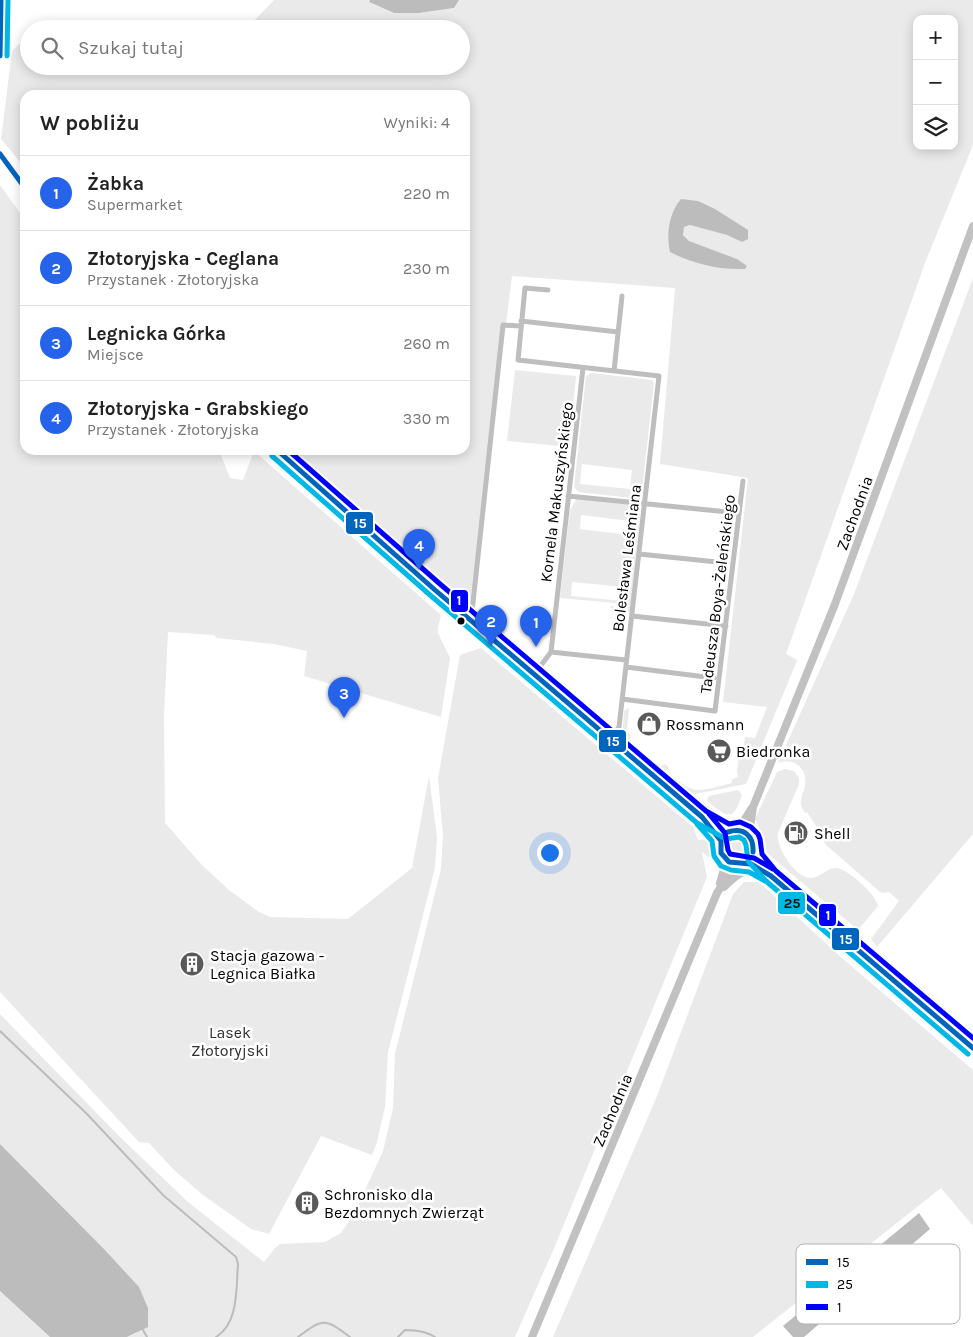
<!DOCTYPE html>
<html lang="pl">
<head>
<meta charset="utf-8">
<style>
  :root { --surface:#fff; --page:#f2f2f2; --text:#222; --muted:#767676; --line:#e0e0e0; --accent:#2563eb }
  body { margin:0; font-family:Karla,sans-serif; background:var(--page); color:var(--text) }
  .controls { position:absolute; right:15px; top:15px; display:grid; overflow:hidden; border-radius:10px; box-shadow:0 2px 12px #0003 }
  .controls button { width:45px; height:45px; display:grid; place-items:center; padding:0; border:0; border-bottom:1px solid var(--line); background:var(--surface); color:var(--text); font:25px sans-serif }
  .you { position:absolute; left:549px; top:852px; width:18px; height:18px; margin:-12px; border:4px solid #fff; border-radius:50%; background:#1a73e8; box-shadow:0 0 0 8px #1a73e833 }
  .badge { display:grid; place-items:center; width:32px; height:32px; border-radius:50%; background:var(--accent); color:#fff; font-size:16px; font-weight:700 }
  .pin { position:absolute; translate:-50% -41px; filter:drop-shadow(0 1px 2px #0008) }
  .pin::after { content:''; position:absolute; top:26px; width:18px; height:15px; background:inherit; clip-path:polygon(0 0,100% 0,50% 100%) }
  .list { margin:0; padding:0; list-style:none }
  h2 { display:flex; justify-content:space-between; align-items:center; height:65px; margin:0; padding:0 20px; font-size:21px }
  h2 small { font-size:16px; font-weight:400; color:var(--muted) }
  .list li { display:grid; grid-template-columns:32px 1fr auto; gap:15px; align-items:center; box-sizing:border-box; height:75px; padding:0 20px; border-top:1px solid var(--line) }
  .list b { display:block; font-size:19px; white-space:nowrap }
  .list p { margin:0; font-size:16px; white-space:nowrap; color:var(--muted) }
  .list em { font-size:16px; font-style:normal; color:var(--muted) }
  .icon { flex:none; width:28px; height:28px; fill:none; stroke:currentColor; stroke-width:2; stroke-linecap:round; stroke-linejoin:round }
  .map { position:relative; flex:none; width:973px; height:1337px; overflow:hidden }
  .search { position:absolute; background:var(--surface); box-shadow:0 2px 12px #0003; left:20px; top:20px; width:450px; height:55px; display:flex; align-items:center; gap:12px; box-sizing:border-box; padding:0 18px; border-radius:28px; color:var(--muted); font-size:19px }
  .panel { position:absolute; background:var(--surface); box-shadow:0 2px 12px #0003; left:20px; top:90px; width:450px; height:365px; border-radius:15px }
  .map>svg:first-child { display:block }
</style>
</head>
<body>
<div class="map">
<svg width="973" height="1337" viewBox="0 0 973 1337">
  <rect width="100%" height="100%" fill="#fff"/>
  <path fill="#eaeaea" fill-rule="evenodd" d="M274 0H370V3L394 13H419L454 8 459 0H973V145L925 263 786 654 797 660 796 663 746 784 690 795 619 735 623 727 624 711 629 708 627 731 631 736 629 740 661 767 664 764 669 767 666 771C696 796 695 792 732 783V779L738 777 737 771 740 746H744L745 737 755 738 767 707 723 702 748 478 660 464 675 288 512 276 490 449 472 611 293 450H465V95H25V168L1 139 12 51 19 44H29V66H461V29H194L251 24ZM917 19H954V146H917ZM681 199 742 242 727 235 690 225 684 227 683 235 689 241 737 259 680 257Z
    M0 185 25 220V450H219L230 478 243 480 254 451 441 615 438 628V633L450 658 441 717 304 676 307 651 274 644 217 638 214 635 168 632 164 716 165 823 202 865 229 890 259 912 270 917 348 919 412 868 429 776 437 837 435 868 388 1052 385 1107 377 1142 372 1155 321 1136 269 1234 251 1229 203 1195 174 1170 149 1143 139 1142 0 992Z
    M973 278V834L877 947 871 939 899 901 889 892 882 893 879 891 826 845 818 833 820 832 807 812 805 813C803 809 800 805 801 801 801 796 804 791 805 786 808 768 794 757 778 763L854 594Z
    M515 370 576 376 569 447 507 441Z
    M591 373 652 380 654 383 641 499 578 492 574 487 586 376ZM582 464 632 470 630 489 580 484Z
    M577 498 637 504 640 512 630 611 626 615 622 613 621 609 610 608 611 606 626 608V604L560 598 570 510ZM581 515 631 521 629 535 580 529ZM572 582 624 587 623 601 571 596Z
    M481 648 693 827 698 840 707 839 711 859 702 852 707 877 555 1246 515 1337H127L137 1333 103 1248 0 1144V1014L119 1136 188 1202 264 1262 275 1248 280 1244 325 1242 341 1233 354 1214 383 1151 393 1108 395 1054 441 869 443 836 438 778 460 655Z
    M619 739 687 796 699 799 719 814 720 817 717 822 692 803 622 743Z
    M785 769 794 771 799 778V784L778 833C775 846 796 880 812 878 821 877 827 867 837 868 847 869 877 895 878 906L858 930 767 853 764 838 755 819 777 772Z
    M738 790 742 795C740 800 738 807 735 811 728 821 713 806 707 800L709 796Z
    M725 847a12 12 0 1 1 24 0a12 12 0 1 1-24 0Z
    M744 882H759L843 959 973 1070V1226L941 1188 753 1337H553L657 1096 733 894Z
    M0 1291 50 1337H0Z"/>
  <path fill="#bcbcbc" d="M370 0H459L454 8 419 13H394L369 2Z
    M681 199 698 201 715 209 748 230V239L742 242 727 235 690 225 684 227 683 235 689 241 737 259 747 266 745 269C720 270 693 264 670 252 666 234 669 213 681 199Z
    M0 1144 103 1248 139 1287 148 1308V1327L127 1337H50L0 1291Z
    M919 1213 930 1229 804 1337H793L783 1326Z"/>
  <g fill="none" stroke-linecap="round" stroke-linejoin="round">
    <path stroke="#bcbcbc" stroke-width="2" d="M0 1031 87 1114 163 1195 236 1257 238 1264C236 1288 239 1323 216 1337
      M143 1330 147 1337
      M298 1337C323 1318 325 1318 350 1337
      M398 1337 405 1330C416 1330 426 1331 435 1337"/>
    <path stroke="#bebebe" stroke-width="5" d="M548 290 525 288 518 360 659 376 619 727 610 739
      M521 321 618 332
      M614 371 622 296
      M568 496 738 513
      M639 554 727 563
      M632 616 726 626
      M471 621 503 325 520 326
      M551 652 626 660
      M626 667 714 678
      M533 673 539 668 551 652 583 368
      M622 699 715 711 743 481"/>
    <path stroke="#bebebe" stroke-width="7" d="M0 56 1 0
      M0 154 25 188
      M277 450C415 577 560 695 702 817L721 841
      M704 818 728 832"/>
    <path stroke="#c1c1c1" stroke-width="8" d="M720 847a17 17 0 1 1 34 0a17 17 0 1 1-34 0Z
      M738 830 752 808
      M749 835 753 807 835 604 973 226
      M753 852 757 860 771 876 973 1048
      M720 883 724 869 723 858
      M724 887C738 873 742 870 761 871
      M532 1337 717 893 735 864"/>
    <defs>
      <path id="bus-1" d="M0 56 1 0
        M0 154 25 188
        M277 450 435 590 702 817 721 841
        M728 832C744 827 754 836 753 852
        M721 841V853L729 862 751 864 771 876 973 1048"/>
      <path id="bus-2" d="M7 56 8 0
        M272 456 430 595 697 823 726 839 739 837 744 840 746 845 748 861 766 881 968 1054
        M697 824 712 841 714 856 721 866 731 870 749 872 765 881"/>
      <path id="bus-3" d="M288 450 440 584 706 811 729 824 740 822 751 827 758 834 760 839 762 854 776 871 973 1038
        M709 814 725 833 728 850 730 854 754 858 773 869"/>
    </defs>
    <use href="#bus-1" stroke="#fff" stroke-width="9"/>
    <use href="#bus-2" stroke="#fff" stroke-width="9"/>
    <use href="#bus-3" stroke="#fff" stroke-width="9"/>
    <use href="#bus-1" stroke="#0065bd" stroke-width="5"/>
    <use href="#bus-2" stroke="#00b8e6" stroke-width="5"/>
    <use href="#bus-3" stroke="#00f" stroke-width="5"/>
  </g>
  <defs>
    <symbol id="shop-disc" viewBox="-11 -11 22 22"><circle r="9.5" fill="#595959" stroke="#fff"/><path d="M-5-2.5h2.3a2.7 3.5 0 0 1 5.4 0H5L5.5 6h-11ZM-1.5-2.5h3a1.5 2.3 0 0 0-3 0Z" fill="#fff"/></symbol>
    <symbol id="supermarket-disc" viewBox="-11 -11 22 22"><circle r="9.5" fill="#595959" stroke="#fff"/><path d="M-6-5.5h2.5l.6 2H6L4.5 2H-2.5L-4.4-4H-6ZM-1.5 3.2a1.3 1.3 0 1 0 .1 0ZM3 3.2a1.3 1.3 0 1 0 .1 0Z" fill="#fff"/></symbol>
    <symbol id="fuel-disc" viewBox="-11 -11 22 22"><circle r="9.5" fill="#595959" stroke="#fff"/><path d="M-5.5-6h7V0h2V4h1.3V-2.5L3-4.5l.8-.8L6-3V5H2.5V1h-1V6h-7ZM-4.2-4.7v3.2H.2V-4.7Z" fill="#fff"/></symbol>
    <symbol id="building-disc" viewBox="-11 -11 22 22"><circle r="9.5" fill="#595959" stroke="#fff"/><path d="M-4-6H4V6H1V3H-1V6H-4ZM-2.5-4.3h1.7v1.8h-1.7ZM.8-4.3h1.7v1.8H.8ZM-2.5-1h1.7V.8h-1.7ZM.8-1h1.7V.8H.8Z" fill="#fff"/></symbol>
  </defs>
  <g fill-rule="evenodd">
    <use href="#shop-disc" x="635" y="710" width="28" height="28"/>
    <use href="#supermarket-disc" x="705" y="737" width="28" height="28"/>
    <use href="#fuel-disc" x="782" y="819" width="28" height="28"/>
    <use href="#building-disc" x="178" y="950" width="28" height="28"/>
    <use href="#building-disc" x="293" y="1189" width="28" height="28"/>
  </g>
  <circle fill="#000" stroke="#fff" stroke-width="2" cx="461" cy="621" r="4.5"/>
  <g text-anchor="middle" stroke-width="5" stroke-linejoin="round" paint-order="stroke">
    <g font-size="16" fill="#000" stroke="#fff">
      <text transform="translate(556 492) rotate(-83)" y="6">Kornela Makuszyńskiego</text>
      <text transform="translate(854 513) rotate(-70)" y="6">Zachodnia</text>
      <text transform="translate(626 558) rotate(-83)" y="6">Bolesława Leśmiana</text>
      <text transform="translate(717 594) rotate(-83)" y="6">Tadeusza Boya-Żeleńskiego</text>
      <text transform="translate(612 1110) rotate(-67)" y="6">Zachodnia</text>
    </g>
    <g font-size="16" fill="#000" stroke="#fff" text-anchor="start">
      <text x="666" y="730">Rossmann</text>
      <text x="736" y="757">Biedronka</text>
      <text x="814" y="839">Shell</text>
      <text x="210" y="961">Stacja gazowa -<tspan x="210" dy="18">Legnica Białka</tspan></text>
      <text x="324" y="1200">Schronisko dla<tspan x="324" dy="18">Bezdomnych Zwierząt</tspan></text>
    </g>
    <g font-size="16" fill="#2f2f2f" stroke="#fff">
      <text x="230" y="1038">Lasek<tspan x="230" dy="18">Złotoryjski</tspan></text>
    </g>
  </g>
  <rect x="796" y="1244" width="164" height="80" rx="8" fill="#fff" stroke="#b2b2b2" stroke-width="1"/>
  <rect x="806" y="1259" width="22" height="6" fill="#0065bd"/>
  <rect x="806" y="1281" width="22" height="7" fill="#00b8e6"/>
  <rect x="806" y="1304" width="22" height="6" fill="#00f"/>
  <g font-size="14" fill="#000">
    <text x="837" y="1267">15</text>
    <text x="837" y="1289">25</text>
    <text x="837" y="1312">1</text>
  </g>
  <g stroke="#fff" stroke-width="2">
    <rect x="345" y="511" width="29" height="24" rx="5" fill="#0065bd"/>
    <rect x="450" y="589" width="19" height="24" rx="5" fill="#00f"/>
    <rect x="598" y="729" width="29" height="24" rx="5" fill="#0065bd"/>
    <rect x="777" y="891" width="29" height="24" rx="5" fill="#00b8e6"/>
    <rect x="818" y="903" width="19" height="24" rx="5" fill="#00f"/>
    <rect x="831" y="927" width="29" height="24" rx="5" fill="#0065bd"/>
  </g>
  <g font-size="14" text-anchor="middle" font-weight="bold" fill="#fff">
    <text x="360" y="528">15</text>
    <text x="459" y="605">1</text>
    <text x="613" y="746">15</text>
    <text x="828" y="920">1</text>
    <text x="846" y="944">15</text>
  </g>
  <g font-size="14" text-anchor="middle" font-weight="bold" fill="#111">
    <text x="792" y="908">25</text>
  </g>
</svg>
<div class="controls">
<button>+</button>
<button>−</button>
<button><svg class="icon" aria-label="layers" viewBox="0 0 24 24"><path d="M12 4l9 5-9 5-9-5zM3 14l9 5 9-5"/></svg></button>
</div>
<div class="you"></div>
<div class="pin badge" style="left:536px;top:647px">1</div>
<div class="pin badge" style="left:491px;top:646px">2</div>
<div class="pin badge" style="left:344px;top:718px">3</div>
<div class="pin badge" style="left:419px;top:570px">4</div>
<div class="search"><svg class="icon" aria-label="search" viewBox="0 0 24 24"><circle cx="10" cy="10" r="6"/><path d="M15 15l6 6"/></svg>Szukaj tutaj</div>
<section class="panel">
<h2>W pobliżu<small>Wyniki: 4</small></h2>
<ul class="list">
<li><span class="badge">1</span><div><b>Żabka</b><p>Supermarket</p></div><em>220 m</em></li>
<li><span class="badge">2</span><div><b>Złotoryjska - Ceglana</b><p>Przystanek · Złotoryjska</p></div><em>230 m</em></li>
<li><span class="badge">3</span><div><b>Legnicka Górka</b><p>Miejsce</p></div><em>260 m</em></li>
<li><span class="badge">4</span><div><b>Złotoryjska - Grabskiego</b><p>Przystanek · Złotoryjska</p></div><em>330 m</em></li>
</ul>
</section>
</div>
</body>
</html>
